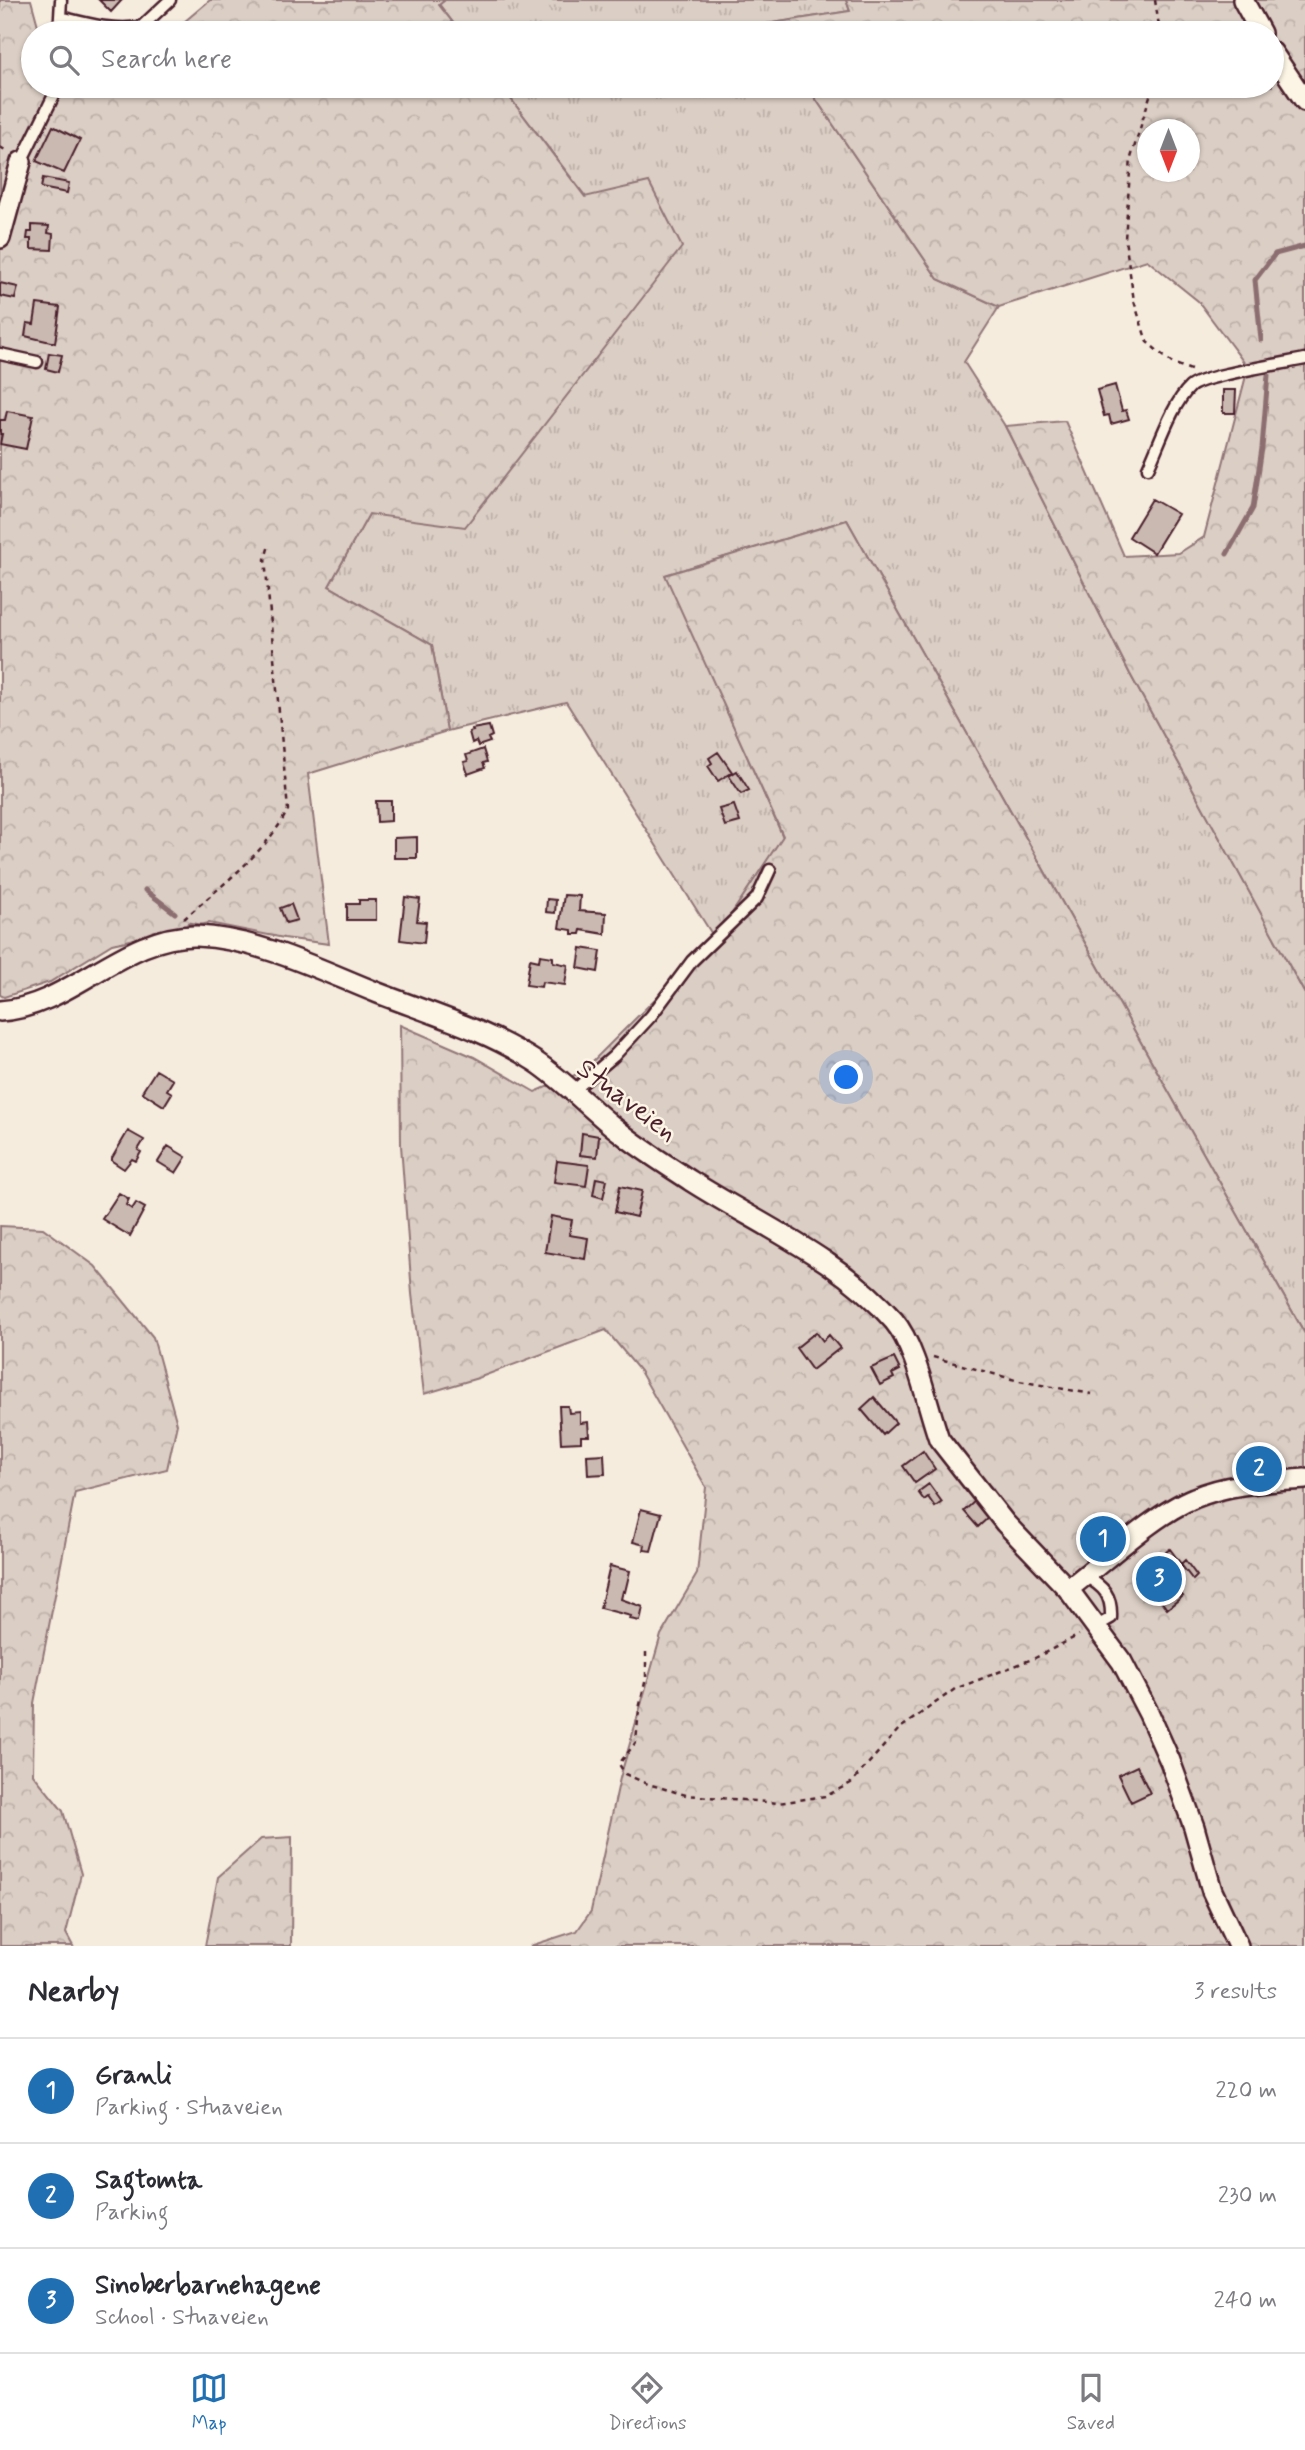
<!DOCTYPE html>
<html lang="en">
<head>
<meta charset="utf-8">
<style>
  :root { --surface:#fff; --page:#f7f7f7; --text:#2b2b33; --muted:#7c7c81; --line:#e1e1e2; --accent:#1f6fb2 }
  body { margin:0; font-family:Mynerve,sans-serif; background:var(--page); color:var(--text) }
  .compass { position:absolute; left:1137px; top:119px; width:63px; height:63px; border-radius:50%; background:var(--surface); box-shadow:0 2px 5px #0004; rotate:180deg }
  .you { position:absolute; left:847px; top:1078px; width:24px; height:24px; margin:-18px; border:5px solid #fff; border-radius:50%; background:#1a73e8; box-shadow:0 0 0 10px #1a73e833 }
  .badge { display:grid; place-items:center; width:46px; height:46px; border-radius:50%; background:var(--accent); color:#fff; font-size:23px; font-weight:700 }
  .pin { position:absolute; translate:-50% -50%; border:4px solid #fff; box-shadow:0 2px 7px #0006 }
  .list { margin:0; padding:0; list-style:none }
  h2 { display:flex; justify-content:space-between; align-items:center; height:91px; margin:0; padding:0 28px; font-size:30px }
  h2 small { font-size:23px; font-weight:400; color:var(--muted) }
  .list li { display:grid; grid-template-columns:46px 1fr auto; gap:21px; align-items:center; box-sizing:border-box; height:105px; padding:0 28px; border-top:2px solid var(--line) }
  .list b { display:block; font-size:26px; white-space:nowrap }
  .list p { margin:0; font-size:23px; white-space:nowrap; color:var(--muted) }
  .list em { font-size:23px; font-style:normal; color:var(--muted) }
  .icon { flex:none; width:38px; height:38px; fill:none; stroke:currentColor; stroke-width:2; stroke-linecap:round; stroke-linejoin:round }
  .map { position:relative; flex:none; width:1305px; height:1946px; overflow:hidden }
  .search { position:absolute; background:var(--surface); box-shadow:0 2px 5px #0004; left:21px; right:21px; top:21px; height:77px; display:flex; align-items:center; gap:18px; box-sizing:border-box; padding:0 24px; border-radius:38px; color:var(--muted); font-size:26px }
  .sheet { height:406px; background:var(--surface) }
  nav { display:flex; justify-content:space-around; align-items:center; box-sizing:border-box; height:98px; border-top:2px solid var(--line); background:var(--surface); font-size:19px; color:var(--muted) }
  nav a { display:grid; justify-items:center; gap:4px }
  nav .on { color:var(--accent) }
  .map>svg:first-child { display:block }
</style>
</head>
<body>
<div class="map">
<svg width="1305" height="1946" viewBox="0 0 1305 1946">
  <defs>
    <pattern id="grass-tufts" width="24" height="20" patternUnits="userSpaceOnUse" patternTransform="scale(1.75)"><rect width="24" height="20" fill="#dbcec4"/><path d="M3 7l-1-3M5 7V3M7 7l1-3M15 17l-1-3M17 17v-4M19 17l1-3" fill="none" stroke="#bdb0a9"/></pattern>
    <pattern id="forest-crowns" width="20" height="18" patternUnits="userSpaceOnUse" patternTransform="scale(1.75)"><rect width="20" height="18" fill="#dbcec4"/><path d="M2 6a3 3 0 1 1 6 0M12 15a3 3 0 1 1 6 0" fill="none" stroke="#bdb0a9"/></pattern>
  </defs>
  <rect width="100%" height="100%" fill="#f5ecde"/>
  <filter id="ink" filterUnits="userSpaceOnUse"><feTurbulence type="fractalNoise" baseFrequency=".0143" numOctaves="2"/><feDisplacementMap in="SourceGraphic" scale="14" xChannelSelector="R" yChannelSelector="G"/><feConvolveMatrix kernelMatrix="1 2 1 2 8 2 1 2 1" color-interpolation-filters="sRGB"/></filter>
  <g filter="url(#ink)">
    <path fill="url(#grass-tufts)" stroke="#927678" stroke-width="2" d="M445 0H846L850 11 766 24 772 33H461L439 4Z
      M501 86H807L938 279 999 307 964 362 1005 426 1130 674 1305 994V1334L847 520 666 575 783 837 715 939 566 702 447 731 432 645 329 586 369 514 586 197Z"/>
    <path fill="url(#forest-crowns)" stroke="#927678" stroke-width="2" fill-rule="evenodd" d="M0 0H31L40 33H33V86H501L585 197 649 182 682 247 465 527 369 514 329 586 432 645 447 731 308 774 329 944 284 938 209 923 112 944 50 982 4 997 0 995Z
      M210 0H445L439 5 461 33H171Z
      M846 0H1305V994L1130 674 1005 426 1065 421 1124 556 1179 553 1204 537 1248 368 1198 301 1147 260 999 307 938 279 807 86H1272V33H772L766 24 850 11ZM1148 130H1190V172H1148Z
      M847 520 1305 1334V1946H530L577 1931 591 1911 620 1778 661 1635 697 1574 706 1487 640 1371 606 1330 478 1378 424 1394 412 1294 401 1145 400 1025 474 1057 535 1092 582 1072 715 939 783 836 665 575Z
      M0 1226 43 1228 95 1266 153 1337 177 1424 167 1469 75 1492 34 1703 33 1774 63 1811 81 1874 66 1933 73 1946H0Z
      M292 1837 291 1946H205L218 1877 261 1839Z"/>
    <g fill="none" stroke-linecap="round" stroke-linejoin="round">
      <path stroke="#8c6e70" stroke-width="5" d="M1261 340 1255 280 1275 254 1305 246
        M1227 554 1253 508 1262 448 1268 375
        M145 890 175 913
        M189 924 216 929"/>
    </g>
    <path fill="#cab9b1" stroke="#4a1f2b" stroke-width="2" d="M99 0H122L111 12Z
      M53 126 80 140 64 173 36 161Z
      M43 178 69 183 67 193 41 188Z
      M32 225 49 226 48 233 53 234 52 250 31 249V239H27L28 232H32Z
      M0 283 18 287 15 299 0 296Z
      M37 304 60 307 55 343 25 336 27 323 34 324Z
      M49 353 62 355 58 372 46 369Z
      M1115 385 1122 411 1126 410 1129 419 1111 424 1109 415 1104 416 1097 390Z
      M1223 390H1236L1235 413H1223Z
      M7 411 33 416 26 449 0 444 2 434H0V420H5Z
      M1152 499 1178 514 1154 553 1129 537Z
      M489 726 492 736 488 738 490 742 478 746 476 741 472 743 469 732 473 731 472 729Z
      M483 749 487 762 483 763 485 768 468 774 464 762 468 761 466 755Z
      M718 752 732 772 718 781 708 766 712 763 709 758Z
      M737 771 749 790 741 794 729 776Z
      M376 801H391V821L377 822Z
      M734 805 740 822 725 826 719 809Z
      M417 837V858H394V838Z
      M564 895 580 896 579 911 606 913 605 934 581 930 580 934H572V930L559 928Z
      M405 897 420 899 417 921 426 922 424 943 400 940Z
      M547 899 556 900 555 913 546 912Z
      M359 900H376V920H347V904H359Z
      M291 904 297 920 286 923 280 908Z
      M581 948 601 951 598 972 578 968Z
      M540 955 553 957V962L568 965 565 985 542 982 541 987 526 985 530 959 539 961Z
      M156 1070 173 1080 167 1090 172 1093 164 1106 142 1092Z
      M128 1131 144 1140 138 1150 141 1152 136 1161 132 1159 124 1169 112 1161V1158Z
      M582 1133 599 1136 597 1157 580 1155Z
      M168 1146 186 1157 176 1173 158 1162Z
      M557 1161 589 1165 586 1186 554 1182Z
      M596 1178 607 1180 603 1198 593 1195Z
      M620 1186 642 1191 636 1217 615 1212Z
      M119 1193 129 1199 126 1205 132 1209 136 1203 145 1208 130 1236 102 1219Z
      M551 1216 572 1220 569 1235 588 1238 585 1259 545 1252Z
      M816 1332 823 1341 829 1335 840 1348 812 1370 796 1348Z
      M894 1358 900 1370 892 1374 894 1378 880 1385 871 1368Z
      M874 1397 896 1423 883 1435 861 1409Z
      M559 1406H568L569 1413 580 1412V1423L588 1422 589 1436H581V1442L561 1443Z
      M923 1451 935 1469 915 1483 903 1466Z
      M604 1454 605 1474 588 1475 587 1455Z
      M929 1484 942 1502 935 1507 928 1497 924 1500 918 1492Z
      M976 1500 990 1516 978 1527 964 1511Z
      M641 1509 661 1514 651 1551 644 1550 645 1545 633 1542Z
      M1170 1549 1181 1564 1185 1560 1197 1576 1193 1580 1182 1566 1172 1574 1182 1587 1178 1590 1183 1596 1167 1609 1155 1593 1151 1596 1140 1582 1144 1579 1139 1573Z
      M610 1566 630 1571 625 1592 623 1591 621 1599 643 1607 640 1621 630 1619 631 1616 600 1608Z
      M1137 1766 1150 1793 1131 1802 1118 1775Z"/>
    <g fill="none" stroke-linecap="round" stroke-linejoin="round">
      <defs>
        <path id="service" d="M60 17C88 24 112 31 140 27
          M138 30 170 0
          M59 33 61 0
          M21 162 55 93 71 86
          M0 354 37 362
          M1148 468C1159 445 1172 404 1190 387 1203 375 1283 364 1305 359
          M572 1092 614 1056 651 1016 692 961 757 898 770 870
          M1085 1576C1104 1587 1112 1595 1111 1618L1095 1627"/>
        <path id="minor" d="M1243 0 1261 33
          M1272 52 1305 101
          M0 238 21 162
          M0 1011C70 1007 124 934 197 936 260 939 320 970 378 993 432 1014 487 1030 536 1062 566 1082 591 1110 620 1132 642 1150 667 1165 691 1181 760 1225 839 1258 894 1321 916 1347 927 1405 939 1439L1005 1523 1068 1589 1122 1662 1149 1714 1170 1761 1194 1827 1212 1891 1238 1946
          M1068 1589C1104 1562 1154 1514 1194 1498 1229 1483 1268 1482 1305 1479"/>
      </defs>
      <use href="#service" stroke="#4a1f2b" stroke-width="15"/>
      <use href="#minor" stroke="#4a1f2b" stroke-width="24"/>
      <path stroke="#4a1f2b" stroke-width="2.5" stroke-dasharray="5 5" stroke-linecap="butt" d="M1155 0 1160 33
        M1153 86 1131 158 1125 239 1134 301 1147 342 1172 363 1191 370
        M0 147 7 151
        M184 919C220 886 265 854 288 810L265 559 269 545
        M933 1357 1019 1381 1092 1394
        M646 1652V1678L639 1709 636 1742 619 1764 625 1774 648 1784 686 1795 778 1803 826 1796 851 1783 899 1729 955 1689 1035 1658 1079 1635"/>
      <use href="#service" stroke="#fcf5e5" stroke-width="10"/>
      <use href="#minor" stroke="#fcf5e5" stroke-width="19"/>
    </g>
  </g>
  <g text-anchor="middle" stroke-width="5" stroke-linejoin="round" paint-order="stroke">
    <g font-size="28" fill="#4a1f2b" stroke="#fcf5e5">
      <text transform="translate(628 1099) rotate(37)" y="10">Stuaveien</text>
    </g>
  </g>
</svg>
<svg class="compass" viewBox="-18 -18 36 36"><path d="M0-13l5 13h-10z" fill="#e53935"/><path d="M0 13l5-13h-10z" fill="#7c7c81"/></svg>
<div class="you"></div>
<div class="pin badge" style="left:1103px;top:1539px">1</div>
<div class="pin badge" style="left:1259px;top:1469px">2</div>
<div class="pin badge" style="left:1159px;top:1579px">3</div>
<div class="search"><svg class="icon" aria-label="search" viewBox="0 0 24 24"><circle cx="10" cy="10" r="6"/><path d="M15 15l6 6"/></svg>Search here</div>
</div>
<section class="sheet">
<h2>Nearby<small>3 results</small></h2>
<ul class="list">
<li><span class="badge">1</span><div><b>Granli</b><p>Parking · Stuaveien</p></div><em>220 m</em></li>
<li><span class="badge">2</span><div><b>Sagtomta</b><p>Parking</p></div><em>230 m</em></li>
<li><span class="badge">3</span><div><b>Sinoberbarnehagene</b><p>School · Stuaveien</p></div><em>240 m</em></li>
</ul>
</section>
<nav>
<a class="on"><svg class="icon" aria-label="map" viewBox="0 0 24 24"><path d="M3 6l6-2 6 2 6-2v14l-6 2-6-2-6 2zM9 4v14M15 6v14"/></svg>Map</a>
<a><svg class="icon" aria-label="directions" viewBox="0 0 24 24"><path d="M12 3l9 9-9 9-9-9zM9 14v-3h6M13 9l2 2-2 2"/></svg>Directions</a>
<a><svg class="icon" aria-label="saved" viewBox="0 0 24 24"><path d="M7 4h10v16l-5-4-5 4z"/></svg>Saved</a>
</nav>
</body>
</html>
